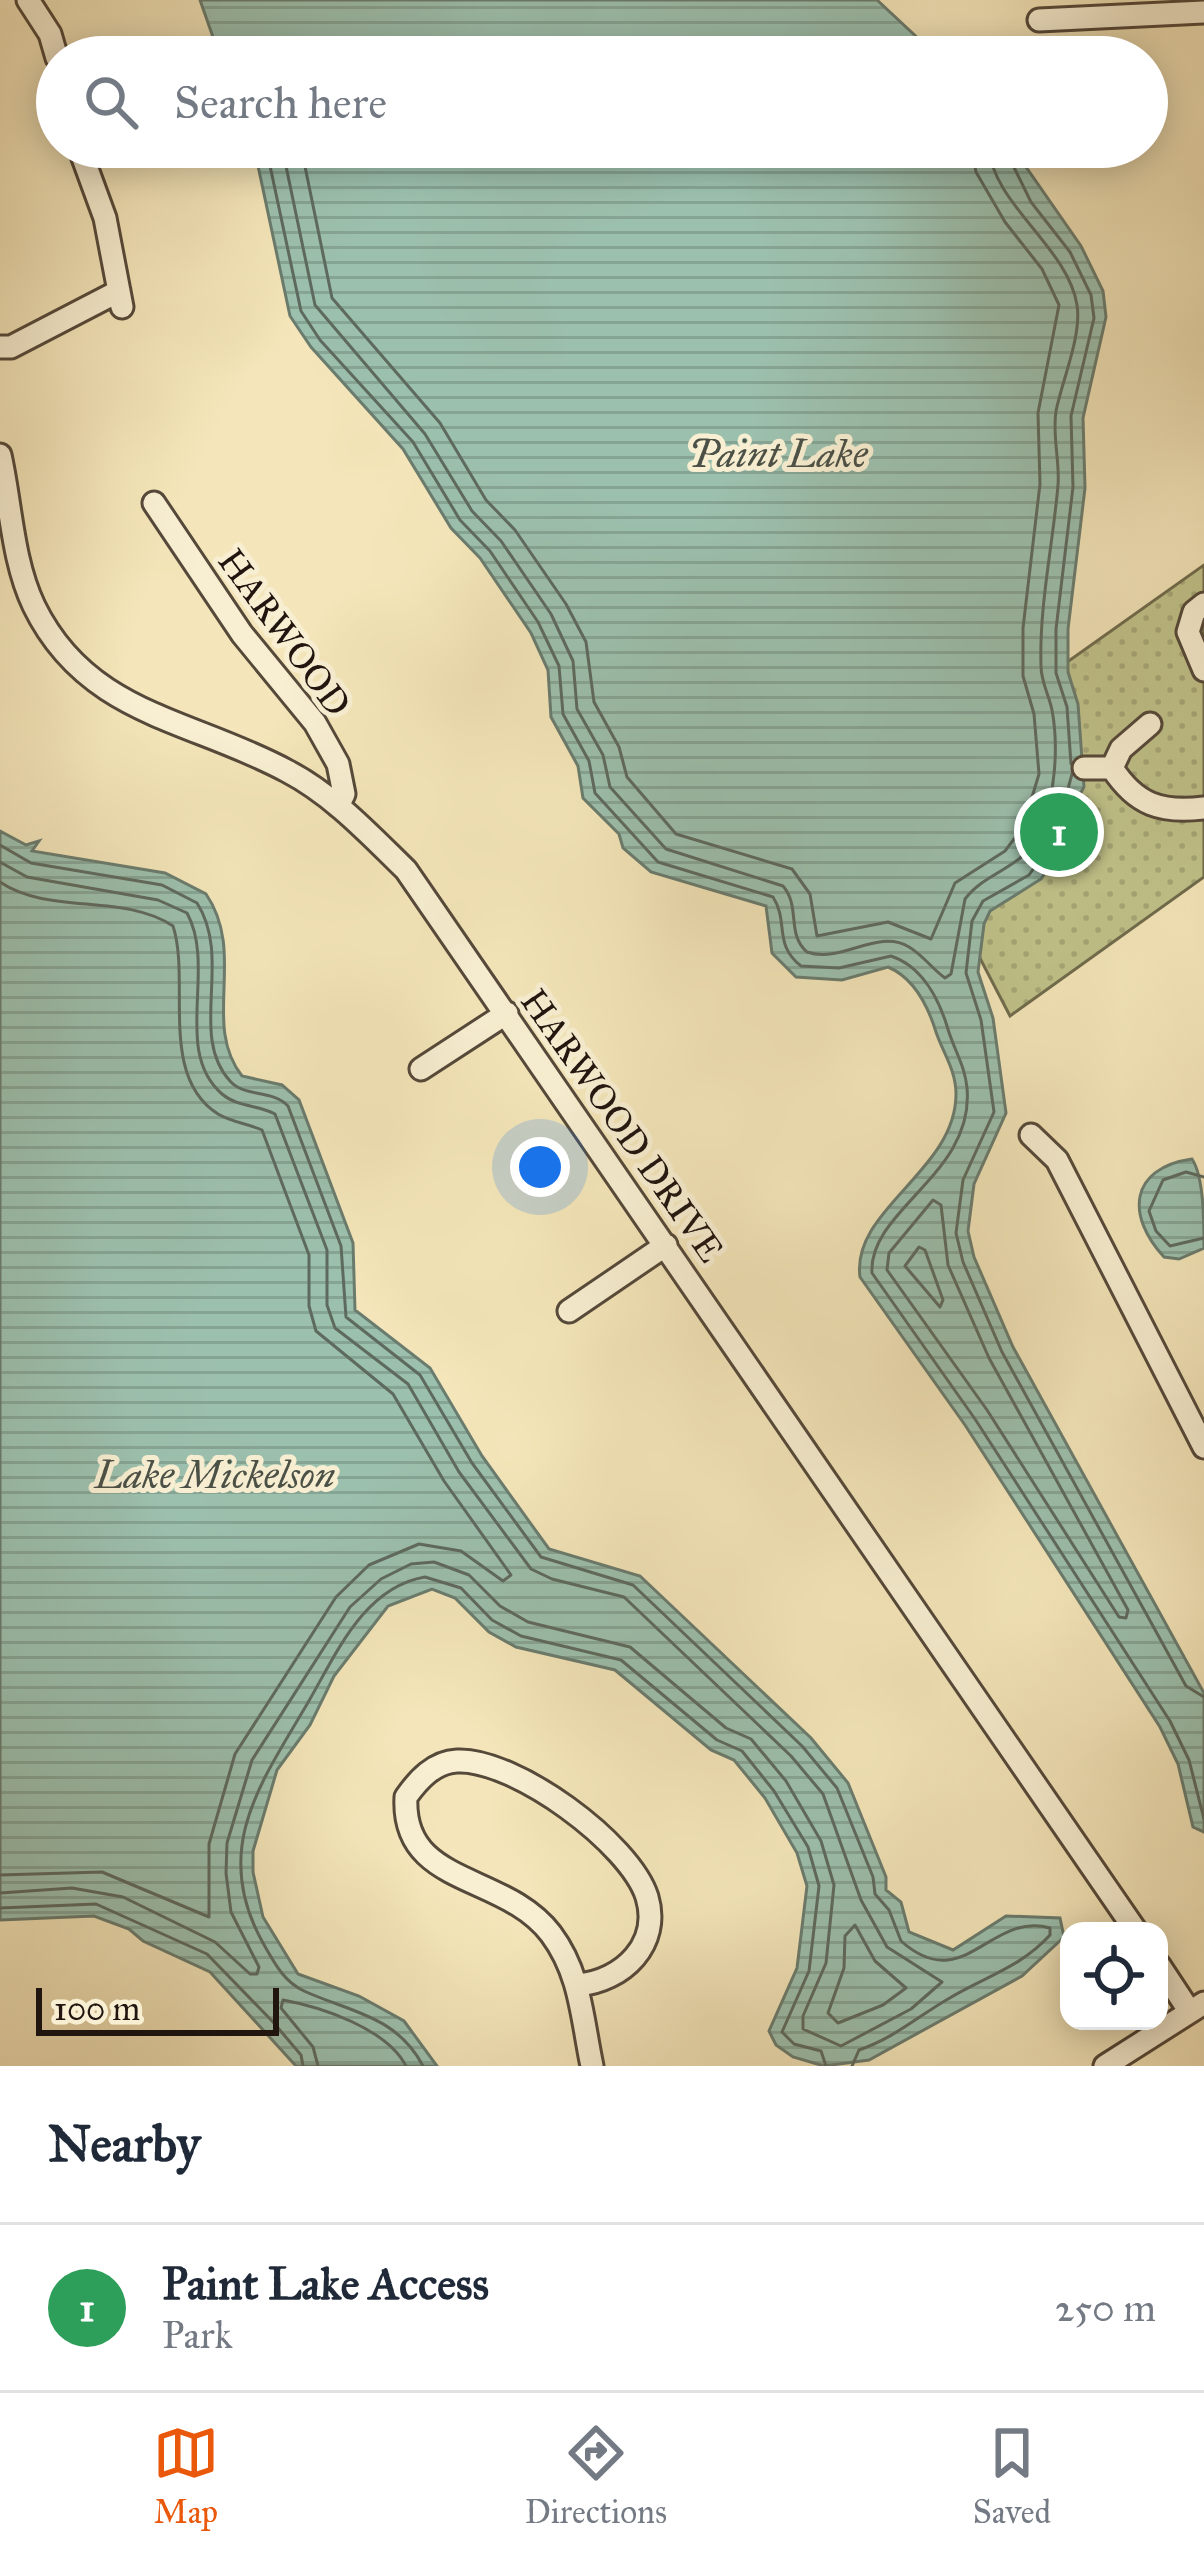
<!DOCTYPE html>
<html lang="en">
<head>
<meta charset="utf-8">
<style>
  :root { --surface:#fff; --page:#f2f2f3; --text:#1f2937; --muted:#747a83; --line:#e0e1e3; --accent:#ea580c }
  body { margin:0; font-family:"IM FELL Great Primer",serif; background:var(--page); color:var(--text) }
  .controls { position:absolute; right:36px; bottom:36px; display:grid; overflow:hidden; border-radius:24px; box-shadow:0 6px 30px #0003 }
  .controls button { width:108px; height:108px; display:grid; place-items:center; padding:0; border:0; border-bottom:3px solid var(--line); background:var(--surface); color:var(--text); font:60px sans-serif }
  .scale { position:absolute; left:36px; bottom:30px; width:243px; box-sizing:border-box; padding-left:12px; border:6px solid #20150f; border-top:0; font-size:33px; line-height:42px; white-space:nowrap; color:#20150f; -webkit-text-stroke:9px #f8efd2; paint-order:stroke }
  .you { position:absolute; left:540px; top:1167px; width:42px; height:42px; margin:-30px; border:9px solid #fff; border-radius:50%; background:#1a73e8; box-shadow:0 0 0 18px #1a73e833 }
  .badge { display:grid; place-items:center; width:78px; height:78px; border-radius:50%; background:var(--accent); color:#fff; font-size:39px; font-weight:700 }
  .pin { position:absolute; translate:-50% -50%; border:6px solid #fff; box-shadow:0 3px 12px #0006 }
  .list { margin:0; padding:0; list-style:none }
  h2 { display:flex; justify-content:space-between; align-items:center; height:156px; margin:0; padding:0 48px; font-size:51px }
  h2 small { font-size:39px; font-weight:400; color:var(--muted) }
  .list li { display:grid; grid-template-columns:78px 1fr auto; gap:36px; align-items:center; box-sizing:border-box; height:168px; padding:0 48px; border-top:3px solid var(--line) }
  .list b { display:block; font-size:45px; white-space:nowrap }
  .list p { margin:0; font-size:39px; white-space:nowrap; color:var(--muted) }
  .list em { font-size:39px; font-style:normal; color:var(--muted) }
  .icon { flex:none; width:66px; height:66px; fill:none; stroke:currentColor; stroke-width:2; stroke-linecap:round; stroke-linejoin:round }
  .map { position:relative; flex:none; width:1204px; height:2066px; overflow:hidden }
  .search { position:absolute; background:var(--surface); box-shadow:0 6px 30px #0003; left:36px; right:36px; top:36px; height:132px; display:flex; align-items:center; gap:30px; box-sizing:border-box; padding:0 42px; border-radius:66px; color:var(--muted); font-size:45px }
  .sheet { height:324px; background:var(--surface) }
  nav { display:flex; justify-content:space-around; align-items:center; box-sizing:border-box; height:168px; border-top:3px solid var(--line); background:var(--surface); font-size:33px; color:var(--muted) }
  nav a { display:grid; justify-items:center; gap:6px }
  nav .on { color:var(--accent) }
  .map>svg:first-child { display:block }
</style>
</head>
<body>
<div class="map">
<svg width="1204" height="2066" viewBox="0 0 1204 2066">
  <defs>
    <pattern id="park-dots" width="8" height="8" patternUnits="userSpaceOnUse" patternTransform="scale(3)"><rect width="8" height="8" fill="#c1c38b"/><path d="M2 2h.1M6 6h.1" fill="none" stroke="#a6a777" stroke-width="1.8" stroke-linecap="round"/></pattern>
    <pattern id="water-rules" width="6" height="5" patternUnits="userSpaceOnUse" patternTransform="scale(3)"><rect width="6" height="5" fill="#9cc0ae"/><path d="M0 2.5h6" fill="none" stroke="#86a494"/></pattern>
  </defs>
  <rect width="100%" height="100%" fill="#f4e6ba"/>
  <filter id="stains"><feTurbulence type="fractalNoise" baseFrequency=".00167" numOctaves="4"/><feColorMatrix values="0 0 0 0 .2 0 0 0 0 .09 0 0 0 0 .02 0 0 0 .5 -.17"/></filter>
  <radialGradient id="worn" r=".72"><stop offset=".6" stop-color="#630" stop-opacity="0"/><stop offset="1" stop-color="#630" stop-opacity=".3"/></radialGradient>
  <path fill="url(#park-dots)" stroke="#706c4d" stroke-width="3" d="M1204 565V877L1010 1016 891 787Z"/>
  <path fill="url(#water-rules)" stroke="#6a7c6e" stroke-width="3" d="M200 0H877L938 57H220Z
    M254 147H1012L1081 246 1103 291 1106 317 1083 418 1085 488 1068 629V672L1078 704 1084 787 1073 807 1067 840 1041 879 990 911 984 924 978 972 993 1018 1006 1113 974 1184 968 1231 974 1257 1013 1347 1204 1693V1832L1193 1827 1178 1764 1160 1727 965 1425 860 1277C851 1209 956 1171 956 1094 956 1070 943 1053 936 1032 928 1006 914 978 888 967L842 980 796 977 772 953 766 906 651 872 623 848 619 834 583 798 578 766 551 717 548 670 531 633 480 558 451 528 403 449 311 347 290 316Z
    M0 831 26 845 39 841 32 851 165 873 206 894C247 954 201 1024 242 1076L282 1085 299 1100 353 1243 355 1310 430 1368 482 1456 549 1549 640 1576 811 1738 848 1783 886 1877V1890L901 1902 909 1932 953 1950 1006 1916 1060 1918 1064 1937 1022 1976 869 2060 824 2066 793 2057 776 2045 769 2031 797 1968 807 1886 797 1853 765 1798 734 1760 711 1750 615 1670 516 1647 489 1632 455 1598 432 1589 388 1606 334 1676 310 1725 277 1770 253 1851V1872L263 1917 298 1974 359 1996 404 2021 437 2066H296L210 1972 143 1941 129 1929 94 1916 0 1920Z
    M1192 1159C1204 1177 1204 1222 1204 1248L1179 1259 1164 1257C1126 1216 1129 1168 1192 1159Z"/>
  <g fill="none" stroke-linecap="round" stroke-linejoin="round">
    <path stroke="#5e6a5e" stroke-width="3" d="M266 147 301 311 320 340 413 442 460 520 490 551 538 622 559 666 563 714 589 761 595 793 658 862 773 897C789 922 773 944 801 966L839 968 891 956C921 966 938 997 947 1026 953 1048 965 1065 967 1088 975 1174 868 1210 872 1273L975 1419 1170 1721 1189 1760 1204 1819
      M282 147 315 305 425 434 472 511 501 541 551 614 573 661 577 709 603 755 610 787 666 849 783 886C801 907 786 934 807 952 842 964 877 928 909 947 923 955 932 969 945 978L951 974 965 899C986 871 1023 869 1039 834 1055 800 1059 747 1052 710 1049 695 1041 682 1041 666 1039 606 1053 544 1058 485 1060 461 1052 436 1056 411 1062 381 1082 335 1077 305 1068 247 992 204 989 147
      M301 147 332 298 440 423 486 500 515 530 566 604 586 642 594 702 619 747 627 777 676 834 792 869 810 894 817 936 888 922 931 939 955 883 1005 851 1023 827 1039 774 1034 714 1023 676V628L1040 484 1038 413 1059 305 1042 269 1005 222 976 172 971 147
      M1004 147 1031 202 1070 252 1091 295 1094 318 1071 416 1073 487 1056 629V673L1067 707 1071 764
      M1072 774 1054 840 1029 875 983 901 972 921 966 973 981 1020 994 1112 963 1180 956 1233 963 1262 1002 1352 1186 1686 1204 1697
      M0 845 31 863 162 885 197 903C233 959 188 1035 230 1081 245 1098 272 1089 288 1106L341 1246 346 1317 420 1375 472 1463 541 1557 633 1585 802 1746 837 1788 873 1877 875 1894 889 1910 901 1941C964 1997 990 1911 1050 1928V1935C1020 1968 984 1977 948 1999 917 2017 894 2038 859 2050L852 2066
      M0 862 27 877 158 900 187 913C217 968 172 1051 222 1094 237 1107 259 1105 275 1114L327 1250V1305L335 1328 408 1384 459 1472 531 1569 552 1579 624 1597 791 1756 823 1794 861 1900 887 1947 942 1982 911 2009 841 2046 803 2029V2016L826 1963 834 1885 821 1841 786 1781 751 1739 726 1728 630 1647 528 1622 500 1606 469 1575 434 1562 411 1564 381 1579 350 1607 252 1760 227 1843 226 1873 231 1912 259 1967 257 1974H250L215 1942 123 1897 72 1888 0 1893
      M0 882C48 915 124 893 173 926 191 981 158 1076 218 1114 231 1122 249 1124 262 1130L309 1255V1306L316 1331 393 1394 444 1481 511 1575 503 1581 461 1551 419 1544 369 1565 336 1597 235 1754 209 1844V1917L102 1872 0 1875
      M1204 1177 1186 1172 1163 1180 1149 1211 1156 1231 1170 1246 1204 1238
      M933 1200 941 1205 948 1265 989 1358 1128 1610 1126 1618 1119 1617 987 1410 887 1270 889 1253Z
      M919 1247 925 1250 943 1300 940 1307 905 1266Z
      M0 1908 96 1904 207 1954 273 2022 301 2055 303 2066
      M855 1925 875 1961 906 1988 883 2005 838 2023 828 2013 844 1968 845 1936Z
      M318 2066 313 2047 281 2008 283 2000C322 2007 387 2029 406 2066
      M423 2066C397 2016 350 2012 304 1991 283 1981 274 1962 263 1943 209 1847 264 1779 310 1699 337 1652 365 1587 425 1577L461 1588 492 1620 521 1636 621 1660 717 1740 742 1751 774 1791 808 1847 819 1886 809 1971 782 2032 794 2044 821 2051 826 2066"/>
    <defs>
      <path id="minor" d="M28 0 50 34 57 58
        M1039 20 1204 12
        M79 147 105 218 122 307
        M0 347H11L119 291
        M0 455C11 504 12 560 34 606 87 715 191 719 287 771 333 795 369 834 406 870L1136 1931
        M154 503 242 634 315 723 338 764 344 794 338 806
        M1204 604 1194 612 1188 632 1204 670
        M1084 768H1112
        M1112 768C1136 805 1161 813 1204 808
        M1112 768 1121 749 1150 724
        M421 1069 507 1013
        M1031 1135 1057 1160 1204 1447
        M569 1311 666 1245
        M1159 1965 1190 2012
        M578 1985C623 1981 661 1944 647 1897 630 1843 514 1758 457 1761 434 1762 418 1780 406 1797 401 1887 504 1872 551 1934 581 1974 582 2019 592 2066
        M1105 2066 1204 2003"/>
    </defs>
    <use href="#minor" stroke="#55493a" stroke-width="27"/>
    <use href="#minor" stroke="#f8efd2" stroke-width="21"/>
  </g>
  <g text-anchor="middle" stroke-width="10" stroke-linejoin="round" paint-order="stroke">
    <g font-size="36" fill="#20150f" stroke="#f8efd2">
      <text transform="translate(285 632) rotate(54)" y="13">HARWOOD</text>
      <text transform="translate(623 1125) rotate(55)" y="13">HARWOOD DRIVE</text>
    </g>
    <g font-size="39" font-style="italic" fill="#4b5147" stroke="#f8efd2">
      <text x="778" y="467">Paint Lake</text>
      <text x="215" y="1488">Lake Mickelson</text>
    </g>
  </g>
  <rect width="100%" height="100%" filter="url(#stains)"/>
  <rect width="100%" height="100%" fill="url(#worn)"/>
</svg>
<div class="controls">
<button><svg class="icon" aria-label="locate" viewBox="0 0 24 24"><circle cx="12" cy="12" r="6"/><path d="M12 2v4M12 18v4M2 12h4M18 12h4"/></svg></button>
</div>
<div class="scale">100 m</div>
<div class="you"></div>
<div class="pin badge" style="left:1059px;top:832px;background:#2e9e5b">1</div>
<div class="search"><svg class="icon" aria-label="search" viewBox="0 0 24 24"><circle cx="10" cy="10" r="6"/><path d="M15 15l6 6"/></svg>Search here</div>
</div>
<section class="sheet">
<h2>Nearby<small></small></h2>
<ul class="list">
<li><span class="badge" style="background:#2e9e5b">1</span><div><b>Paint Lake Access</b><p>Park</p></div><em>250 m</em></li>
</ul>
</section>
<nav>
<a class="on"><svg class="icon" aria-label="map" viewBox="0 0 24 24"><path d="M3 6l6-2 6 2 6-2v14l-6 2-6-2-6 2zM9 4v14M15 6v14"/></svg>Map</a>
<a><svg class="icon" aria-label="directions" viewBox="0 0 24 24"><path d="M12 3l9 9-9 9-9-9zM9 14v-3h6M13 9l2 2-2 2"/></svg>Directions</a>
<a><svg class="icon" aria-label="saved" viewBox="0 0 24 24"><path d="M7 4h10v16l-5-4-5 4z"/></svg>Saved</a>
</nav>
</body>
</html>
